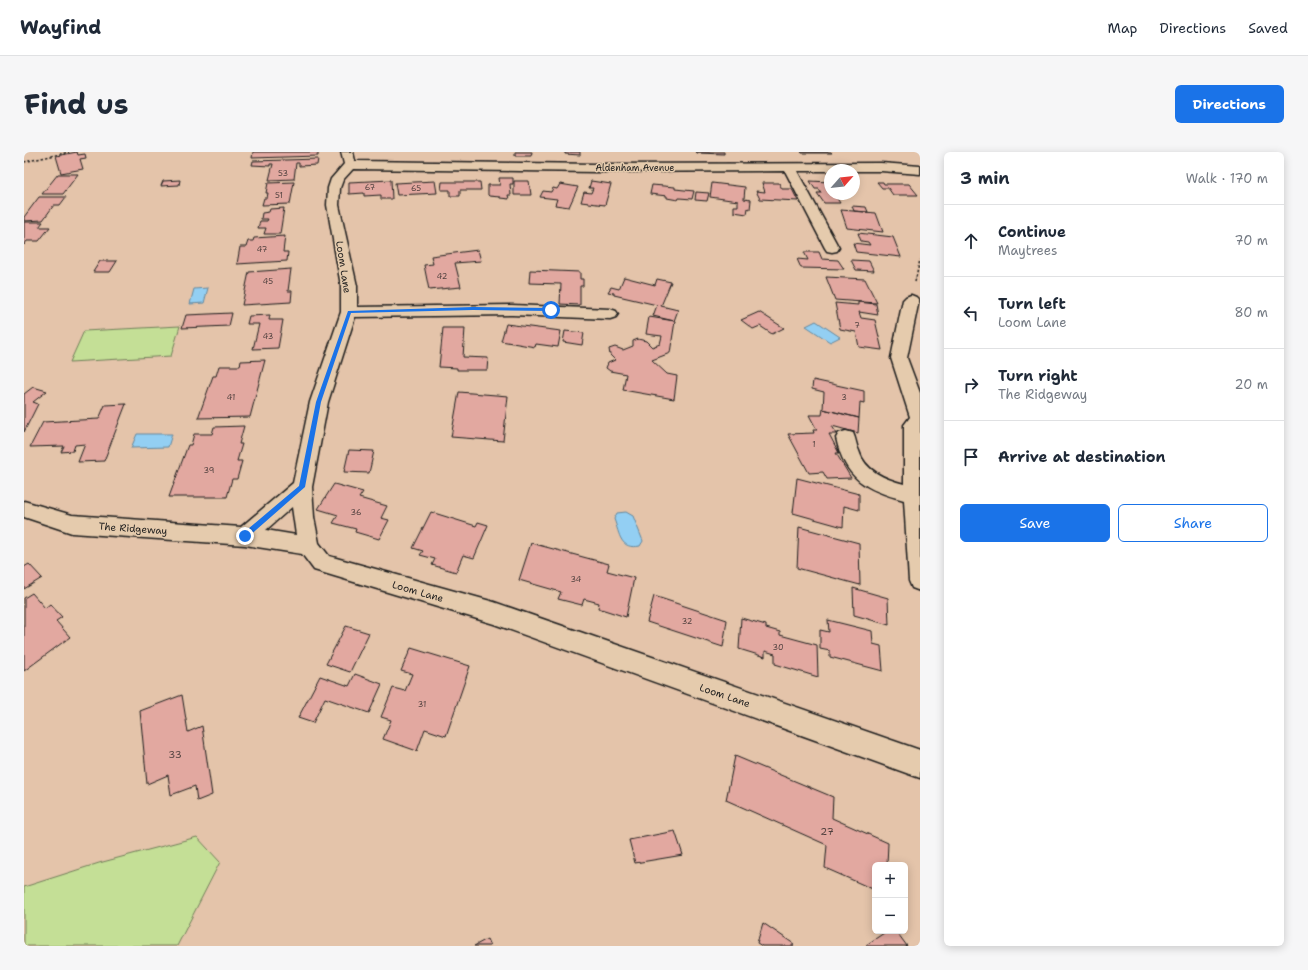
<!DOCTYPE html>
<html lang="en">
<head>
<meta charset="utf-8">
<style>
  :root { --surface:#fff; --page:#f6f6f7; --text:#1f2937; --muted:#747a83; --line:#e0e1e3; --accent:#1a73e8 }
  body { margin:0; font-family:"Shantell Sans",sans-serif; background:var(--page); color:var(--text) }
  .controls { position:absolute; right:12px; bottom:12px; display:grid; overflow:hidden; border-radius:6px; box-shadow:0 2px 10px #0003 }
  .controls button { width:36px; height:36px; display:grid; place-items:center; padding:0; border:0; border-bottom:1px solid var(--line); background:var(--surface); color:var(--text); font:20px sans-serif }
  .compass { position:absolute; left:800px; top:12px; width:36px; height:36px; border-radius:50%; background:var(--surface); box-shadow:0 2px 10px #0003; rotate:63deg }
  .stop { position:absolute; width:12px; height:12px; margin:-9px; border:3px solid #1a73e8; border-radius:50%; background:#fff }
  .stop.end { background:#1a73e8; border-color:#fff; box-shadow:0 1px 4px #0008 }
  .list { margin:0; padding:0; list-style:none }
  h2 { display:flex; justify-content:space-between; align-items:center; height:52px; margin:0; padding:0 16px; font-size:17px }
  h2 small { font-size:13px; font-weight:400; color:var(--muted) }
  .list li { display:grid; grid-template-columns:26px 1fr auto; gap:12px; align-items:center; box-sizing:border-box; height:72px; padding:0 16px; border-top:1px solid var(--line) }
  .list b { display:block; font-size:15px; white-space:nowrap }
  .list p { margin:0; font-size:13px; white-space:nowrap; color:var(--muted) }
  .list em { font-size:13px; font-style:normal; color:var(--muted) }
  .actions { display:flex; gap:8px; padding:12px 16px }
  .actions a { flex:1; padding:9px 0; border:1px solid var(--accent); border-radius:6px; text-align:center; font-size:14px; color:var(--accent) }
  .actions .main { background:var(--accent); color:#fff }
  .icon { flex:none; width:22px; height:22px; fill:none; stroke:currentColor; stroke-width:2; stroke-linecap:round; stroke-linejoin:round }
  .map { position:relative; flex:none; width:896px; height:794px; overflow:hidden; border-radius:6px }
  header { display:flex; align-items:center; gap:24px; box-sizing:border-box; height:56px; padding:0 20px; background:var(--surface); border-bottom:1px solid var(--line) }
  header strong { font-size:19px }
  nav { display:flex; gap:22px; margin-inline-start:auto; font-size:14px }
  .intro { display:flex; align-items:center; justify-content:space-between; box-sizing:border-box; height:96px; padding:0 24px }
  h1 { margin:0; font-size:28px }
  .button { padding:10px 18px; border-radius:6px; background:var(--accent); color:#fff; font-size:14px; font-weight:700 }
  main { display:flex; gap:24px; padding:0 24px }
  aside { flex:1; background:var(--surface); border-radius:6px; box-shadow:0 2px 10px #0003 }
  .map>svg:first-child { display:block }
</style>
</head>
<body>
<header>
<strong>Wayfind</strong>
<nav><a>Map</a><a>Directions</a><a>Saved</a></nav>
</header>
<div class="intro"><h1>Find us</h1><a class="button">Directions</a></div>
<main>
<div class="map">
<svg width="896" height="794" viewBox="0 0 896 794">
  <rect width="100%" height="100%" fill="#e4c4aa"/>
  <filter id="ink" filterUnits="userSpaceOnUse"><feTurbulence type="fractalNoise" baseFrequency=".025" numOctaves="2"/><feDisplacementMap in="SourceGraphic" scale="8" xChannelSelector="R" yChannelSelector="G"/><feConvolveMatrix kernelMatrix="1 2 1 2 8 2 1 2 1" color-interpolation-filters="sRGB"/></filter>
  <g filter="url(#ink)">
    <path fill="#c4df96" stroke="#707e59" d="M156 174 147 204 46 210 60 179Z
      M173 685 196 710 153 794H0V735L75 711Z"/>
    <path fill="#93cff3" stroke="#63879d" d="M184 136 180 151 166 152 170 137Z
      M792 169 816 185 806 190 782 174Z
      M113 282H148L144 295 107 296Z
      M602 360 609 364 619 389 616 394C596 398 596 383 590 367L593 361Z"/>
    <path fill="#e2a8a0" stroke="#1c1c1c" d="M53 0 54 3 61 2 62 6 56 7 59 17 37 21 32 4Z
      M229 0H294V4L228 6Z
      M491 0H508L507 4H491Z
      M541 0H556V3L541 2Z
      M672 0H700V2L673 1Z
      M777 0H807L808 1H778Z
      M294 7 293 13 275 14V11H272L270 27 245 28 249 12H246V14L228 13 229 9Z
      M34 22H54L39 42H18Z
      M475 26H489V32H486L487 43H484L485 47 476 46V45L465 44 464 43V33H476Z
      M156 28 155 33 137 34 139 29Z
      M367 28 368 47H357V43L340 44V41L325 42V30Z
      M411 29 413 41 373 43 371 31Z
      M490 29H505L507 43H490Z
      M567 29 587 32 581 53 557 50 560 40 567 41 569 36H565Z
      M786 29 806 30V42H810L816 51H800L793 41H797L795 37H791Z
      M270 30 266 52 238 53 240 46H243L244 41H242L244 31Z
      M418 30H456L457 38H436V44H426V38H417Z
      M853 30H859L860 32H885L894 43H869L864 36H858Z
      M688 31 721 35 720 47 727 48 726 57 724 56 723 62 710 60V54H714V49L686 45Z
      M738 31H755L758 37H768L774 49 736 47 732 39 741 40Z
      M536 32 554 35 545 55 531 53 533 47 516 45 519 39 527 40 529 36 533 37Z
      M628 33 651 35V37L670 39 668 47 655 46 654 48 643 46V44L626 42Z
      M672 40 685 41 683 49 671 48Z
      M15 45H42L36 53H30L19 68 0 69V65Z
      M828 54 842 55 844 60 830 59Z
      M260 56 256 82H240L242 76H234L236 69H243L244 67H237L238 61 245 60 246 57Z
      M817 58 852 61 859 80 823 76Z
      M0 70H19L15 75H26L15 89H3L0 93Z
      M834 81 869 85 877 105 832 100 829 91 846 93 844 90 837 89Z
      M261 84 259 100H264L263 109 213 112 216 95H222L224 89H229L230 86Z
      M454 98 457 109 431 111 437 135 405 138 400 113 409 112 407 104Z
      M780 100H795L798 107 814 108 820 117 777 116 773 107 784 108Z
      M827 108 845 109 850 119 832 118Z
      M76 109H93L86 120H69Z
      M267 117 264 139H268L267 150 218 153 225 120Z
      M506 118 556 120V127H559V134H556V153L536 152 537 132 505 131Z
      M600 125 631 133 633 127 647 130 637 154 654 158 650 169 629 164 633 153 590 143V141L584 140 587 135 595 137Z
      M802 125 841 127 853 151 811 148Z
      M834 150 852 152 854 163 835 160 837 166 851 168 858 198 835 195 832 180 816 177 811 151 834 153Z
      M735 160 760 176 748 182 736 174 729 177 717 168Z
      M208 161 205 174 158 176 162 163Z
      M246 163 245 168H259L254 196 229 197 235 172H223L225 164Z
      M625 165 651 169 646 201 628 208 643 222 653 224 650 247 599 238 602 222 586 219 582 216 584 211 591 208 586 203 585 197 591 195 599 198 609 194V189L614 187 622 189 628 195 636 192 638 184 622 182Z
      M482 172 537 179 534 195 512 192 511 195 477 189Z
      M419 176H441L439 205 464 206 463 218H433V216L415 215Z
      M541 179 560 181 558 193 539 190Z
      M241 208 226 265 174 266 189 224H192L195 214H216L217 209Z
      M789 228 840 239V251L836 250 835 266 799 257 800 240 788 237Z
      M9 235 23 239 9 250 14 252 0 280V242Z
      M435 240 484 244 479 289 427 285Z
      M102 252 80 309 54 310 61 292 51 293 49 299 37 300 40 294 6 295 19 270 75 267 81 253Z
      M799 257 835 266 834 281 808 274 813 282H805L815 301H812L827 326 803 327 799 320 785 321 764 282 790 281 789 278H793L785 263H798Z
      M220 274 215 292H218L213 309H218L213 327H208L203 345H145L164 293H167L170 282H188L190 275Z
      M325 298 350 299 345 321 320 320Z
      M773 326 835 342V358L820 354 819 375 769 361Z
      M310 332 339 340 335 346 363 354 357 366 365 368 355 387 331 380 332 377 309 371 314 363 294 357Z
      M407 360 452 374 454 370 464 373 450 406 439 403 432 420 408 413 411 407 396 403 399 399 389 396Z
      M775 375 835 391 836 433 773 416Z
      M507 391 585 412 583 419 610 426 602 465 574 456 575 451 560 447 558 453 534 447 537 440 495 428Z
      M5 412 18 426 0 437V415Z
      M829 436 864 446 865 473 830 463Z
      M8 441 21 456 26 452 38 465 32 469 46 485 0 519V446Z
      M630 444 703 468 699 495 623 470Z
      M717 466 742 473V476L756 480V483L793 493 794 525 751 512V502L741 499V505L715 497Z
      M804 468 848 479 849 492 857 494 859 519 806 505V499L796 497V478L805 480Z
      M322 474 345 481 326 520 302 512Z
      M387 496 446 514 422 584 401 577 393 599 359 587 367 568 357 565 369 536 381 539 388 522 377 519Z
      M331 522 358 532 345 561 301 546 289 571 274 566 296 524 325 534Z
      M158 543 164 580 178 574 188 643 173 649 171 634 147 643 144 623 123 632 116 559Z
      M711 604 809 645 808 666 864 691 863 713H851V738L801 716 803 693 702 648Z
      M651 679 659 703 611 711 605 688Z
      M739 771 770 792 769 794H738L733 791Z
      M863 779H872L883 794H843L842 793Z
      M463 787 466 794H450Z"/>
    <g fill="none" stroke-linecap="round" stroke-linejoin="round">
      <defs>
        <path id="minor" d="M317 0H329L331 9 572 12 857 11 896 14V22L857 19H773L815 96 813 99 808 100 803 99 801 96 761 19 572 20 329 17 319 28 316 36 315 53 333 134V155L488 153 586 157 592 159 594 162 592 165 586 167 488 163 331 165 304 250 288 335 290 365 295 391 305 404 470 450 896 598V626L470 472 290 418 278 402 221 393 48 381 0 365V349L48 363 217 375 269 331 286 250 317 160V134L303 53 304 36 307 27 320 12ZM268 355 272 383 242 378Z
          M887 143 892 145 895 148 883 206 896 241V439L888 436 885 429 880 348C842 338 821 327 812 286L815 281 822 279 829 281C832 287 832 293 835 299 841 319 861 327 880 332V273L886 265 867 206 879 148 882 145Z"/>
      </defs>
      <use href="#minor" stroke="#1c1c1c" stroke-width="3"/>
      <path stroke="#1c1c1c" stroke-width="1.5" stroke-dasharray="2.5 2" stroke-linecap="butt" d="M0 10 45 0
        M891 130 896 108"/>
      <use href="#minor" fill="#e5cbad" fill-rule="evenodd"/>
    </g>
  </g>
  <path fill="#1a73e8" d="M449 155 527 156 529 158 527 159 449 158 327 161 297 250 281 335 223 386H218V382L275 334 292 250 324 159Z"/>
  <g text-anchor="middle" stroke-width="3" stroke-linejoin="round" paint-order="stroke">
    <g font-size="8" fill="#4e3f3d">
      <text x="259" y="24">53</text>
      <text x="346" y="38">67</text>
      <text x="392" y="39">65</text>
      <text x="255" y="46">51</text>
      <text x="238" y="100">47</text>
      <text x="418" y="127">42</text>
      <text x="244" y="132">45</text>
      <text x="833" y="176">7</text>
      <text x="244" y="187">43</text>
      <text x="207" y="248">41</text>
      <text x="820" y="248">3</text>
      <text x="790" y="295">1</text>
      <text x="185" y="321">39</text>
      <text x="332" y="363">36</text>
      <text x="552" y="430">34</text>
      <text x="663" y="472">32</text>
      <text x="754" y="498">30</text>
      <text x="398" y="555">31</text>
    </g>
    <g font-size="9" fill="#1c1c1c" stroke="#e5cbad">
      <text x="611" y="19">Aldenham Avenue</text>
    </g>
    <g font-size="10" fill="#1c1c1c" stroke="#e5cbad">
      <text transform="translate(320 115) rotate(81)" y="4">Loom Lane</text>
      <text transform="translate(109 376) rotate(4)" y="4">The Ridgeway</text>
      <text transform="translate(394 439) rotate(16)" y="4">Loom Lane</text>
      <text transform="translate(701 543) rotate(19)" y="4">Loom Lane</text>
    </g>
    <g font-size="10" fill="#4e3f3d">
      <text x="151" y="606">33</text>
      <text x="803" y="683">27</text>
    </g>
  </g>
</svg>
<div class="controls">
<button>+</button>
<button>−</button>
</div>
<svg class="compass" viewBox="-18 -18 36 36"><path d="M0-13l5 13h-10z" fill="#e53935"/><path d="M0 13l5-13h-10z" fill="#747a83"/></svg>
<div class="stop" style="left:527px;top:158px"></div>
<div class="stop end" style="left:221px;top:384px"></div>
</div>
<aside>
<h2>3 min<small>Walk · 170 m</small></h2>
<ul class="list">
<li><svg class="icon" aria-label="ahead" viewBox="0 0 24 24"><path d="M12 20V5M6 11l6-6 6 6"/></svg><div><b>Continue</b><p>Maytrees</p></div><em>70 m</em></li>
<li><svg class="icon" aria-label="left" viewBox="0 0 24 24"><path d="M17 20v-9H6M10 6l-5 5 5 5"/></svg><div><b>Turn left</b><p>Loom Lane</p></div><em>80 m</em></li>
<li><svg class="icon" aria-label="right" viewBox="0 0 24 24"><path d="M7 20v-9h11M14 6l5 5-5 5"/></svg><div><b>Turn right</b><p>The Ridgeway</p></div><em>20 m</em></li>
<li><svg class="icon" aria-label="arrive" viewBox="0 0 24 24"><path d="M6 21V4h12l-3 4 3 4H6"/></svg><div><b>Arrive at destination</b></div></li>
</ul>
<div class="actions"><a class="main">Save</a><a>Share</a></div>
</aside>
</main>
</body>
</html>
